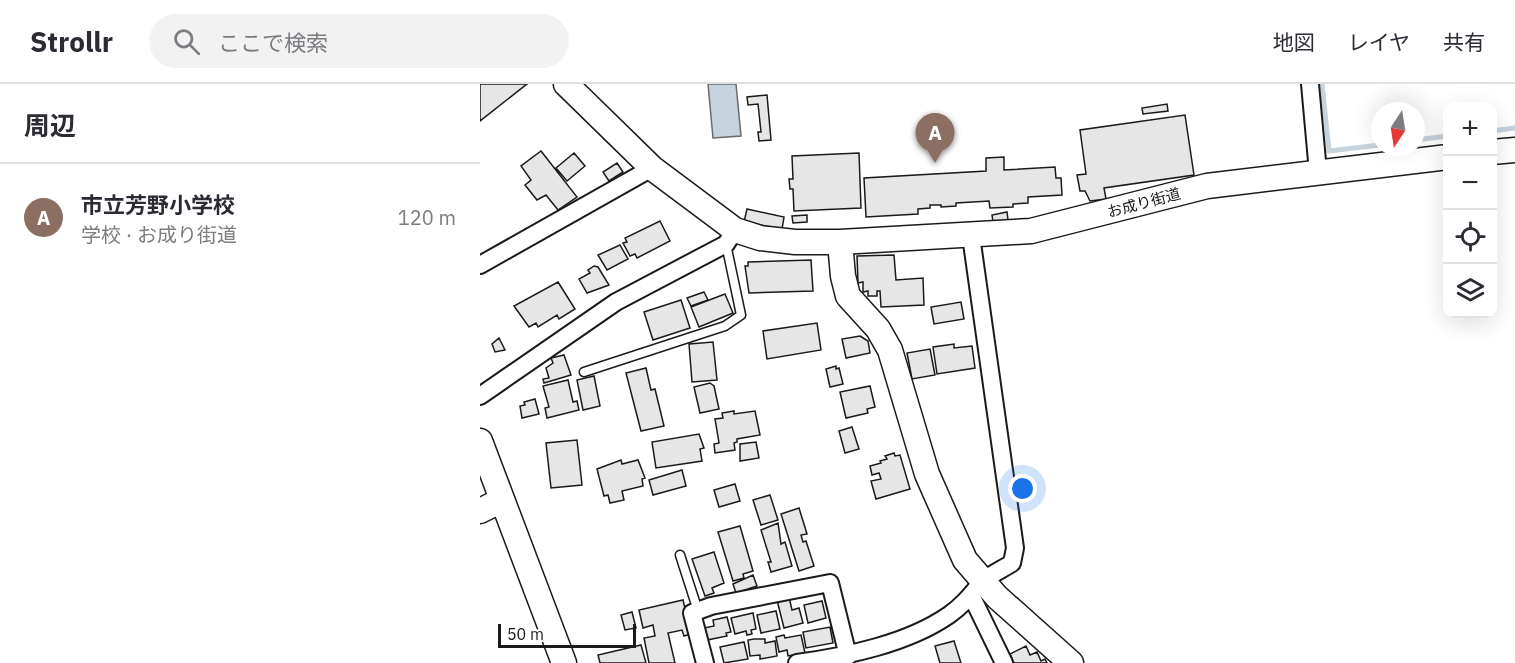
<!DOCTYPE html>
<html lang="ja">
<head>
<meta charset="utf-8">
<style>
  :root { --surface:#fff; --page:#f2f2f3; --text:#2b2b33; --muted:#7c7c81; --line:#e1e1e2; --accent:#c62828 }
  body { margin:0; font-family:"IBM Plex Sans","Noto Sans JP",sans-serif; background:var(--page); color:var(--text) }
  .controls { position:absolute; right:18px; top:18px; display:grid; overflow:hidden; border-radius:12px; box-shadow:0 6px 24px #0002 }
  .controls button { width:54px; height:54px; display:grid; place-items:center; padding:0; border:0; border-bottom:2px solid var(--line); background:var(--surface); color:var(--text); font:30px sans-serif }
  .compass { position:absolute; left:891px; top:18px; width:54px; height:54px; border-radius:50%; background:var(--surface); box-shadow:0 6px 24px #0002; rotate:192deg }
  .scale { position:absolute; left:18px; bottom:15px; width:138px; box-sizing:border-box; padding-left:6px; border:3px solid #1a1a1a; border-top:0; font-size:16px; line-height:21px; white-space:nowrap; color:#1a1a1a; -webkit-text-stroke:4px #fff; paint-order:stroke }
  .you { position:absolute; left:543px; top:405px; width:21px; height:21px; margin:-15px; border:4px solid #fff; border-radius:50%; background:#1a73e8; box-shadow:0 0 0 9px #1a73e833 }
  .badge { display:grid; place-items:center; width:39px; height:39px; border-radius:50%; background:var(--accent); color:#fff; font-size:20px; font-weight:700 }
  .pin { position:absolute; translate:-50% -50px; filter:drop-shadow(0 2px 3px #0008) }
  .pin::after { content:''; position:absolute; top:32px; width:21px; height:18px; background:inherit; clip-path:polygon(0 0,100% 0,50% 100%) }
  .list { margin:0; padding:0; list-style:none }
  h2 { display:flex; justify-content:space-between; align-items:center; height:78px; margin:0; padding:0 24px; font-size:26px }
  h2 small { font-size:20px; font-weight:400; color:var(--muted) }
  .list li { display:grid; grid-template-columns:39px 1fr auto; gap:18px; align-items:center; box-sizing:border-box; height:108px; padding:0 24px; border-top:2px solid var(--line) }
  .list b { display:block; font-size:22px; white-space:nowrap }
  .list p { margin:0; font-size:20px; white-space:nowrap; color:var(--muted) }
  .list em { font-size:20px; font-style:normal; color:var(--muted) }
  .icon { flex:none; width:33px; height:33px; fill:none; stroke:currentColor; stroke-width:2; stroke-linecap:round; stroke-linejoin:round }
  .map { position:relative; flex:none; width:1035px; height:579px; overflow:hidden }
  header { display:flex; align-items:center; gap:36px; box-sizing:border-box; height:84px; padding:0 30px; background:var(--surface); border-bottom:2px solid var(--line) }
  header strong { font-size:28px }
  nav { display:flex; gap:33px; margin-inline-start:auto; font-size:21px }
  .search { width:420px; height:54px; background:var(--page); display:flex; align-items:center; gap:15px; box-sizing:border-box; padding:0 21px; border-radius:33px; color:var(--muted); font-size:22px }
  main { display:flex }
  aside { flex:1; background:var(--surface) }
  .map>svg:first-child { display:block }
</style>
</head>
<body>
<header>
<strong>Strollr</strong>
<div class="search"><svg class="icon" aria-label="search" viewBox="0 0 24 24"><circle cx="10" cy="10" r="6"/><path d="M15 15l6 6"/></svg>ここで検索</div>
<nav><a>地図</a><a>レイヤ</a><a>共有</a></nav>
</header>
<main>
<aside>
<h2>周辺<small></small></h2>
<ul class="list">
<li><span class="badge" style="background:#8d6e63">A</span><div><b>市立芳野小学校</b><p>学校 · お成り街道</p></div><em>120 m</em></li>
</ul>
</aside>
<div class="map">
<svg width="1035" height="579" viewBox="0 0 1035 579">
  <rect width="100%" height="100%" fill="#fff"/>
  <path fill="#c6d2dc" stroke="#6a6a6a" stroke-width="1.5" d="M228 0H256L261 52 233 54Z"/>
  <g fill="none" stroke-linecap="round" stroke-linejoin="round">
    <path stroke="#c6d2dc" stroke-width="5" d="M842 0 849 67 900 61
      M1012 47 1035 44
      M936 56 968 52"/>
  </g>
  <path fill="#e6e6e6" stroke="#1a1a1a" stroke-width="1.5" d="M0 0H47L0 37Z
    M287 11 291 56 279 57 278 48H281L278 20 268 21 267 13Z
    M687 20 688 27 663 30 662 24Z
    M705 31 714 91 624 104 626 115 610 117 605 107H600L597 91 606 90 600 46Z
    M61 67 97 113 78 126 66 111 57 116 45 101 51 96 41 82Z
    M94 69 105 82 87 97 76 84Z
    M379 69 381 124 314 127 313 105H310L309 95H313L312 72Z
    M524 73V86L575 83 576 94H581L582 111 548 113V119L533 120V123L510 124 509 117 476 119V122L461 123V121H450V124L438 125V130L386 133 384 94 506 87V74Z
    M137 79 143 88 129 97 123 88Z
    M267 125 304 133 302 145 264 138Z
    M527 128 528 136 513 138 512 131Z
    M327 131V138L313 139 312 132Z
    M180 137 190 157 157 174 155 170 150 172 143 159 147 158 145 154Z
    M140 161 148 175 127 186 118 171Z
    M414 171 416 196 443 194 444 221 401 223 400 207H397V212H388V207L383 208V198L378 199 377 172Z
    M331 176 333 207 269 209 265 182H268V178Z
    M114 182 118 183 129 201 107 209 99 195 110 189 108 186Z
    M78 198 95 225 79 235 77 231 58 243 56 239 49 243 34 222Z
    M224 208 228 216 211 222 207 214Z
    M245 210 253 229 219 243 211 223Z
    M201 216 210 244 173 256 164 228Z
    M481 218 484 235 454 240 451 223Z
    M337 239 341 266 287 275 283 247Z
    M380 252 388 257 390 269 366 274 362 255Z
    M19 254 25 266 15 268 12 260Z
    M233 258 237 296 212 298 209 260Z
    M474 260V264L492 262 495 284 457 290 453 263Z
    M450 265 455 291 432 295 427 269Z
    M84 271 91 291 64 299 63 295 69 294 66 284 73 279 71 274Z
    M356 282V285L359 284 363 300 350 303 346 285Z
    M166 284 171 306 175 305 184 342 161 347 146 289Z
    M114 292 120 322 103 326 97 296Z
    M88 296 93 318 97 317 99 326 67 334 65 324 69 323 63 302Z
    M230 299 234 302 239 325 220 329 214 303Z
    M390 302 395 323 387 325 388 329 366 334 360 308Z
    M55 315 59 330 42 334 40 322 45 321 44 318Z
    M254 327V330L275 327 280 351 257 355V358L254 359 255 366 235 369 234 360 239 359 235 335 243 334 242 329Z
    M372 343 379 365 365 369 359 347Z
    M219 350 224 364 220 365 222 377 176 384 172 358Z
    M97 356 102 401 71 404 66 359Z
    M276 358 279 374 260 377V360Z
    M414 369 415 372 420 371 430 405 396 415 391 397 401 395 399 389 392 391 390 382 401 379 400 377 407 375 405 372Z
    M141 376 142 380 158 376 165 394 162 395 163 402 142 407 144 416 130 419 128 411 124 412 117 385Z
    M202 386 206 402 173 411 169 396Z
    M255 400 260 417 239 423 234 406Z
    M290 411 298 436 281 441 273 416Z
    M319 424 327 450 321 451 323 458 326 457 334 482 319 487 301 430Z
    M298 439 301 460 305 458 312 482 291 488 288 478H291L281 446Z
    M260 442 273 487 263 490 264 494 253 497 238 448Z
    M234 468 244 499 232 504 234 509 225 512 212 475Z
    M273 491 277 502 256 509 253 500Z
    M309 513 312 526 319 524 323 539 304 544 297 516Z
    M203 516 211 550 204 552 202 546 188 549 195 579H169L164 554 175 552 173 541 163 544 159 526Z
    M342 517 346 534 328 539 324 521Z
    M296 527 300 545 281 549 277 531Z
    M152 528 156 544 145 546 141 531Z
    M273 529 276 545 271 546 272 550 267 551 266 547 255 550 251 534Z
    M247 533 251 548 246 549 247 552 227 556 224 544 234 542 233 536Z
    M350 543 353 559 326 564 323 548Z
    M304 551 305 554 321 551 325 569 308 572 307 566 299 568 296 553Z
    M274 555H285V559L295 557 297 572 280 575V571L270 572 268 556Z
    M474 557 481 579H460L455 562Z
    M264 558 268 575 244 579 240 563Z
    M161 561 166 579H120L118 571Z
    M546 562 550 571 557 568 561 577 565 575 567 579H534L530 570Z"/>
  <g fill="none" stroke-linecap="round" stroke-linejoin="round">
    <defs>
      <path id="lane" d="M104 288 245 242 261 231 246 160
        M200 471 218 527"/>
      <path id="street" d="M830 0 838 88
        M0 181 172 84
        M0 312 136 218 246 160 255 146
        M492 513 524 579
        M225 579 212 529 231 522 350 499 368 572
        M317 579C367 572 427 560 469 531 483 521 491 511 501 499 509 491 523 485 532 479L535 464 491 152"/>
      <path id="secondary" d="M86 0 172 84 255 146 280 154 315 158H360L551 147 727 102 968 73
        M1012 68 1035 66
        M360 158 363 192 368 212 398 245 410 266 447 390 485 476 517 513 591 579
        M0 357 84 579
        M0 427 22 416"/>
    </defs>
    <use href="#lane" stroke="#1a1a1a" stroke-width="11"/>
    <use href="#street" stroke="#1a1a1a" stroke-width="20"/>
    <use href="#secondary" stroke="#1a1a1a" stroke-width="27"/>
    <use href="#lane" stroke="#fff" stroke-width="8"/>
    <use href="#street" stroke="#fff" stroke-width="16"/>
    <use href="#secondary" stroke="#fff" stroke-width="24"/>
  </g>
  <g text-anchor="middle" stroke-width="4.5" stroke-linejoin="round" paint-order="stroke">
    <g font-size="15" fill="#1a1a1a" stroke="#fff">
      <text transform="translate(664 119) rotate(-15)" y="5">お成り街道</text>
    </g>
  </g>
</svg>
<div class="controls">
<button>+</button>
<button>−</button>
<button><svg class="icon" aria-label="locate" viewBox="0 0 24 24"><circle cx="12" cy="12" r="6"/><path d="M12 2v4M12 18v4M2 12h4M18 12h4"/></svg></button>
<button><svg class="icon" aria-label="layers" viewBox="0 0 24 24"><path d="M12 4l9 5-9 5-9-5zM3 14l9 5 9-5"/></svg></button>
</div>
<svg class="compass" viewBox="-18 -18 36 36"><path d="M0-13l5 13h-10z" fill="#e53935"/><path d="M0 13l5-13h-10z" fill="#7c7c81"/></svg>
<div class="scale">50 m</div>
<div class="you"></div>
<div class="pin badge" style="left:455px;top:79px;background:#8d6e63">A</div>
</div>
</main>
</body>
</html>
